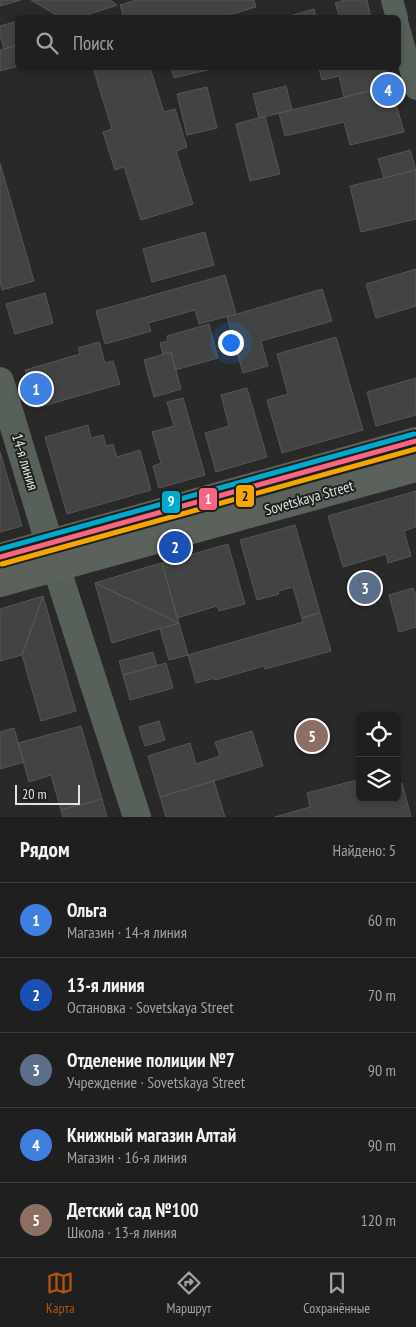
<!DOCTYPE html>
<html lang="ru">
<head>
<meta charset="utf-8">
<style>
  :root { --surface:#1e1f1e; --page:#2b2c2b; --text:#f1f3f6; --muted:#a1a2a4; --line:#3c3d3c; --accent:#b45309 }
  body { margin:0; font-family:"PT Sans Narrow",sans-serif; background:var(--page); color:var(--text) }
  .controls { position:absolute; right:15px; bottom:15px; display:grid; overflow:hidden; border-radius:8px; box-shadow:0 2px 8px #0003 }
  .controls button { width:45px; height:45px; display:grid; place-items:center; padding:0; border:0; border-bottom:1px solid var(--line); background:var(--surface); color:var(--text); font:25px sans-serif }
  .scale { position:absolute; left:15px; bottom:12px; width:65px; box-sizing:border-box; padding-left:5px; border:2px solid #e2e4e2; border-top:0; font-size:14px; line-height:18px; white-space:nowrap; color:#e2e4e2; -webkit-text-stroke:4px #1d211e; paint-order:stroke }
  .you { position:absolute; left:230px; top:342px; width:18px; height:18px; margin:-12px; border:4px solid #fff; border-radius:50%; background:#1a73e8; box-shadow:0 0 0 8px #1a73e833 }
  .badge { display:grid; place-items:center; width:32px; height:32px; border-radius:50%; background:var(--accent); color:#fff; font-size:16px; font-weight:700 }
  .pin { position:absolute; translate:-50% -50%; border:2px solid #fff; box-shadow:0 1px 5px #0006 }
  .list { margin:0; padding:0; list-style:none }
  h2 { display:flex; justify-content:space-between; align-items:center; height:65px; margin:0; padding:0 20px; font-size:21px }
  h2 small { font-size:16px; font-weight:400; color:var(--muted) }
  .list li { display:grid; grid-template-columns:32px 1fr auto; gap:15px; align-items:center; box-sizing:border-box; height:75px; padding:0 20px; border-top:1px solid var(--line) }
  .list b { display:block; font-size:19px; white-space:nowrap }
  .list p { margin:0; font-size:16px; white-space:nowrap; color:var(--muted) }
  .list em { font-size:16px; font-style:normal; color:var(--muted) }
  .icon { flex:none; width:28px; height:28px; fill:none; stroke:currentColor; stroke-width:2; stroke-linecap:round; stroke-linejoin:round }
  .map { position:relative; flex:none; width:416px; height:817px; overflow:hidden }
  .search { position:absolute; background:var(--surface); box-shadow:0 2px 8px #0003; left:15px; right:15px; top:15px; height:55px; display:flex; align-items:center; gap:12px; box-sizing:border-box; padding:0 18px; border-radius:8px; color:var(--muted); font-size:19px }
  .sheet { height:440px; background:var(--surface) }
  nav { display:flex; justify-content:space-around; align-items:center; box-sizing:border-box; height:70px; border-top:1px solid var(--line); background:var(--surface); font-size:14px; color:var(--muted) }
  nav a { display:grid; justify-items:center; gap:2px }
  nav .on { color:var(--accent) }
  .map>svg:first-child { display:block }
</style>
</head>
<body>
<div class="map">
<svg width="416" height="817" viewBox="0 0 416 817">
  <rect width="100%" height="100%" fill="#282928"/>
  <path fill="#424443" stroke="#555655" d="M0 0H21L0 6Z
    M31 0H110L117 5 78 18H61Z
    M136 0H254L256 7 219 18H124L120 5Z
    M345 0H367L371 18H340L335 3Z
    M314 9 316 18H283Z
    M18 21V45L4 49 0 35V26Z
    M18 45V66L0 71V50Z
    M103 68H150L164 112 175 109 187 147 176 151 193 204 141 220 124 167 115 170 103 132 112 129 94 71Z
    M171 68H215L174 78Z
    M319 68H386L391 86 344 97 339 76 322 80Z
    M286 86 292 110 259 118 253 94Z
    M391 86 404 132 350 145 344 122 285 136 279 113Z
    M207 87 217 128 187 135 177 94Z
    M265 116 280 174 250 181 236 124Z
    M410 150 416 170 384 178 378 159Z
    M0 163 34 281 2 290 0 282Z
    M416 170V219L361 232 350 186Z
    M205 232 214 265 152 282 143 249Z
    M416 269V306L376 318 366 284Z
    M225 275 236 314 199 324 195 310 148 323 151 331 105 344 96 311Z
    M322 289 332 321 261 341 268 366 243 373 227 317Z
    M45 293 53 323 15 334 6 304Z
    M209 324 218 358 175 370 171 352 163 354 160 343 168 341 167 336Z
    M336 337 363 430 282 453 267 400 288 394 277 354Z
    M99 342 105 363 113 361 120 384 36 408 25 370 80 354 78 348Z
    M171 352 181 389 154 397 144 360Z
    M416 378V415L376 426 367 392Z
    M247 388 267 457 216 472 205 433 229 426 221 395Z
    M183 398 205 475 159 488 153 466 161 463 152 432 174 426 167 402Z
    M88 425 91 438 103 435 106 446 113 444 117 457 140 450 151 490 67 514 45 437Z
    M0 452 22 526 0 532Z
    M416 491V527L404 531 411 556 388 563 386 554 343 567 328 516Z
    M295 525 320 613 302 618 293 587 278 591 279 594 257 600 240 540Z
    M228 544 245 604 219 611 217 606 177 618 162 563Z
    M162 563 179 623 95 583 147 567Z
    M95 583 179 623 112 643Z
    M413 588 416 596V627L399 632 389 595Z
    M43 596 76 711 41 721 22 655Z
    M43 596 22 655 0 661V609Z
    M320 613 331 651 265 669 264 666 215 680V678L196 683 188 655 303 622 302 618Z
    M179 623 188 655 169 660 160 629Z
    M153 652 157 666 123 675 119 661Z
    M166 663 173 688 130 700 123 675Z
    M159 721 165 740 145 746 139 727Z
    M81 726 102 799 61 810 51 775 29 782 18 743Z
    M14 728 24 762 0 769V732Z
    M252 731 263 766 160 797 148 756 190 743 196 764 220 756 215 742Z
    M357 780 360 798H397V785L402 783 411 817H275L310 807 307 793Z
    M214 781 225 817H166L160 797Z
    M102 799 107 817H63L61 810Z"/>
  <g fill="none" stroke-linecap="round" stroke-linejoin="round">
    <path stroke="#58605a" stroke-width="22" d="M392 0 397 18
      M398 25 416 89"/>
    <path stroke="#58605a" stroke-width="28" d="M0 381 61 582 137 817"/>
    <path stroke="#5a625b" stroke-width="28" d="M0 557 416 441
      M0 583 416 468"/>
    <defs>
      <path id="bus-1" d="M0 557 416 441"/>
      <path id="bus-2" d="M2 564 416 449"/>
      <path id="bus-3" d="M0 549 414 434"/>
    </defs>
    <use href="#bus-1" stroke="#1d211e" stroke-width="9"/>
    <use href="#bus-2" stroke="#1d211e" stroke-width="9"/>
    <use href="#bus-3" stroke="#1d211e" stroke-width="9"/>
    <use href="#bus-1" stroke="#fa6682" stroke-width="5"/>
    <use href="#bus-2" stroke="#f7a600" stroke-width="5"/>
    <use href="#bus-3" stroke="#00a9ce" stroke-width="5"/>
  </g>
  <g text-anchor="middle" stroke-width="4" stroke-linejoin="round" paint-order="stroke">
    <g font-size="15" fill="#e2e4e2" stroke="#1d211e">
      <text transform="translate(25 462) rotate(73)" y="5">14-я линия</text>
      <text transform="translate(309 498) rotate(-16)" y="5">Sovetskaya Street</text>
    </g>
  </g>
  <g stroke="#1d211e" stroke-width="2">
    <rect x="235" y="484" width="20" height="24" rx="5" fill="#f7a600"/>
    <rect x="198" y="487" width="20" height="24" rx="5" fill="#fa6682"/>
    <rect x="161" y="490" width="20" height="24" rx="5" fill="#00a9ce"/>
  </g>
  <g font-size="14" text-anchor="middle" font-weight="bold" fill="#fff">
    <text x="208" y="504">1</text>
    <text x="171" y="506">9</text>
  </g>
  <g font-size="14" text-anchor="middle" font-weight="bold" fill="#111">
    <text x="245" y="501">2</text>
  </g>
</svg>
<div class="controls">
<button><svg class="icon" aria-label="locate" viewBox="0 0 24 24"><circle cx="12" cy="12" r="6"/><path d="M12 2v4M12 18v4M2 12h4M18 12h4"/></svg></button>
<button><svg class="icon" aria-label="layers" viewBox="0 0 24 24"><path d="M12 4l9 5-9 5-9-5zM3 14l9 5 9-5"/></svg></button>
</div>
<div class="scale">20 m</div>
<div class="you"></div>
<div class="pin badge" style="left:36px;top:389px;background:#3f7fe0">1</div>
<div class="pin badge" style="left:175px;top:547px;background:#1a4fb4">2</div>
<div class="pin badge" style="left:365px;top:588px;background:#5c6f8a">3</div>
<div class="pin badge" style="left:388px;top:90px;background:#3f7fe0">4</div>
<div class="pin badge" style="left:312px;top:736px;background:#8d6e63">5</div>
<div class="search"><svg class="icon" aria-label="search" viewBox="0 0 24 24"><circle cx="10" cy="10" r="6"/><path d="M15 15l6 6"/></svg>Поиск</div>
</div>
<section class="sheet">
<h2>Рядом<small>Найдено: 5</small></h2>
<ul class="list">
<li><span class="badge" style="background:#3f7fe0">1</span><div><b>Ольга</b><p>Магазин · 14-я линия</p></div><em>60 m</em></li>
<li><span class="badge" style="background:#1a4fb4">2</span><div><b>13-я линия</b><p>Остановка · Sovetskaya Street</p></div><em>70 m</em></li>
<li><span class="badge" style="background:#5c6f8a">3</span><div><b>Отделение полиции №7</b><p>Учреждение · Sovetskaya Street</p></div><em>90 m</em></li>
<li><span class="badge" style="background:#3f7fe0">4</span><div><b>Книжный магазин Алтай</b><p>Магазин · 16-я линия</p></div><em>90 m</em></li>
<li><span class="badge" style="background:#8d6e63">5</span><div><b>Детский сад №100</b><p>Школа · 13-я линия</p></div><em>120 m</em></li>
</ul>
</section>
<nav>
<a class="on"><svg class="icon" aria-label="map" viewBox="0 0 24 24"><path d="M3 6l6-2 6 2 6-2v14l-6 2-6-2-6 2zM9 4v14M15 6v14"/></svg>Карта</a>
<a><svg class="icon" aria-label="directions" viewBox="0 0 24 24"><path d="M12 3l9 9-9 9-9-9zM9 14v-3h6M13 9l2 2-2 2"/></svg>Маршрут</a>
<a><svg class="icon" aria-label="saved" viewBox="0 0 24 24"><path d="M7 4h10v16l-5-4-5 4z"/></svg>Сохранённые</a>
</nav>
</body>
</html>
